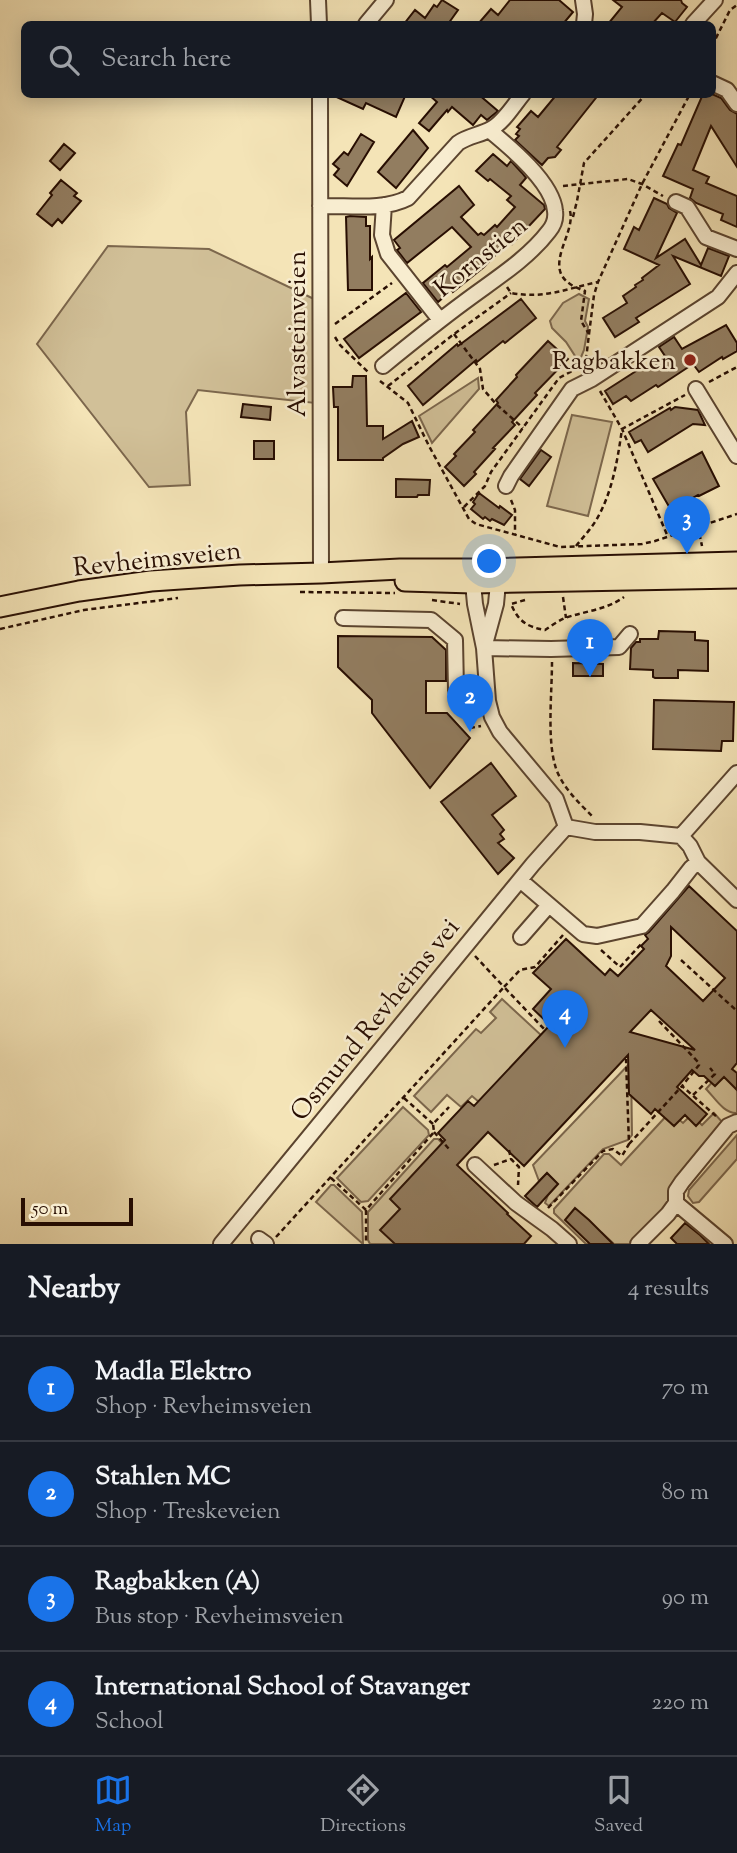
<!DOCTYPE html>
<html lang="en">
<head>
<meta charset="utf-8">
<style>
  :root { --surface:#171b24; --page:#242831; --text:#f1f3f6; --muted:#9ea1a6; --line:#363941; --accent:#1a73e8 }
  body { margin:0; font-family:"Sorts Mill Goudy",serif; background:var(--page); color:var(--text) }
  .scale { position:absolute; left:21px; bottom:18px; width:112px; box-sizing:border-box; padding-left:7px; border:4px solid #280e02; border-top:0; font-size:19px; line-height:24px; white-space:nowrap; color:#280e02; -webkit-text-stroke:5px #f8edd0; paint-order:stroke }
  .you { position:absolute; left:490px; top:562px; width:24px; height:24px; margin:-18px; border:5px solid #fff; border-radius:50%; background:#1a73e8; box-shadow:0 0 0 10px #1a73e833 }
  .badge { display:grid; place-items:center; width:46px; height:46px; border-radius:50%; background:var(--accent); color:#fff; font-size:23px; font-weight:700 }
  .pin { position:absolute; translate:-50% -58px; filter:drop-shadow(0 2px 4px #0008) }
  .pin::after { content:''; position:absolute; top:37px; width:24px; height:21px; background:inherit; clip-path:polygon(0 0,100% 0,50% 100%) }
  .list { margin:0; padding:0; list-style:none }
  h2 { display:flex; justify-content:space-between; align-items:center; height:91px; margin:0; padding:0 28px; font-size:30px }
  h2 small { font-size:23px; font-weight:400; color:var(--muted) }
  .list li { display:grid; grid-template-columns:46px 1fr auto; gap:21px; align-items:center; box-sizing:border-box; height:105px; padding:0 28px; border-top:2px solid var(--line) }
  .list b { display:block; font-size:26px; white-space:nowrap }
  .list p { margin:0; font-size:23px; white-space:nowrap; color:var(--muted) }
  .list em { font-size:23px; font-style:normal; color:var(--muted) }
  .icon { flex:none; width:38px; height:38px; fill:none; stroke:currentColor; stroke-width:2; stroke-linecap:round; stroke-linejoin:round }
  .map { position:relative; flex:none; width:737px; height:1244px; overflow:hidden }
  .search { position:absolute; background:var(--surface); box-shadow:0 4px 18px #0003; left:21px; right:21px; top:21px; height:77px; display:flex; align-items:center; gap:18px; box-sizing:border-box; padding:0 24px; border-radius:10px; color:var(--muted); font-size:26px }
  .sheet { height:511px; background:var(--surface) }
  nav { display:flex; justify-content:space-around; align-items:center; box-sizing:border-box; height:98px; border-top:2px solid var(--line); background:var(--surface); font-size:19px; color:var(--muted) }
  nav a { display:grid; justify-items:center; gap:4px }
  nav .on { color:var(--accent) }
  .map>svg:first-child { display:block }
</style>
</head>
<body>
<div class="map">
<svg width="737" height="1244" viewBox="0 0 737 1244">
  <rect width="100%" height="100%" fill="#f4e4b7"/>
  <filter id="stains"><feTurbulence type="fractalNoise" baseFrequency=".00286" numOctaves="4"/><feColorMatrix values="0 0 0 0 .2 0 0 0 0 .09 0 0 0 0 .02 0 0 0 .5 -.17"/></filter>
  <radialGradient id="worn" r=".72"><stop offset=".6" stop-color="#630" stop-opacity="0"/><stop offset="1" stop-color="#630" stop-opacity=".3"/></radialGradient>
  <path fill="#d1c098" stroke="#7c674d" stroke-width="2" d="M108 246 209 249 314 299 315 403 198 390 186 412 190 485 149 487 37 344Z
    M579 294 589 299 585 321 588 327 584 350 579 362 566 342 552 328 550 321 563 303Z
    M478 378 479 389 432 443 419 416Z
    M572 415 612 422 588 516 547 506Z
    M502 999 542 1036 479 1102 472 1096 461 1107 447 1095 431 1112 414 1096 476 1029 481 1033 496 1018 490 1012Z
    M631 1062 632 1135 628 1140 603 1149 549 1206 545 1203 548 1195 558 1184 547 1173 539 1181 533 1165Z
    M722 1071 737 1081V1113C724 1114 715 1098 706 1089Z
    M403 1107 428 1130 429 1135 368 1201 361 1202 337 1178Z
    M670 1112 683 1123 691 1115 702 1125 714 1113 724 1124 677 1201 639 1244H614L602 1233 592 1244H586L554 1213V1209L604 1154H609L621 1165Z
    M737 1135V1159L699 1202 693 1203 688 1196 689 1190Z
    M434 1139H438L444 1145 409 1208 400 1244H370L368 1240V1212Z
    M331 1185H334L362 1212 363 1244 316 1202Z"/>
  <path fill="#927d60" stroke="#280e02" stroke-width="2" fill-rule="evenodd" d="M442 0 458 10 448 24H404L415 10 425 18 434 5 437 7Z
    M510 0H559L573 12 563 24H478L491 9 498 15Z
    M613 0H681L682 3 687 7 675 22 662 13 652 24H608L622 7Z
    M330 94H406L396 117 366 103 363 109Z
    M428 94H478L498 111 487 120 481 115 473 125 452 107 448 112 447 110 429 131 419 123 437 102Z
    M557 94H599L557 147 561 150 555 157 548 158 542 165 515 140 519 136 516 134 520 129 517 127 531 111 538 117Z
    M703 94H712L721 98 730 110 737 114V167L711 126 693 170 709 177 706 183 737 196V227L721 220 723 214 696 203 690 198 693 189 663 176 678 144 681 145Z
    M413 130 428 148 396 188 378 172Z
    M361 134 374 142 347 186 334 175 339 169 333 164 344 152 348 155Z
    M64 144 75 153 60 170 50 161Z
    M493 154 507 166 511 161 522 173 526 178 520 185 544 205 545 209 512 244 509 241 484 267 453 292 452 290 438 302 423 283 445 265 447 267 471 247 452 227 407 263 397 250 400 248 394 240 459 186 474 205 461 217 478 235 481 233 484 235 495 225 497 227 515 207 507 200 511 196 490 179 488 181 476 171Z
    M61 180 77 193 74 196 81 201 62 223 58 219 52 226 37 214 52 195 50 193Z
    M654 198 667 204 669 208 677 213 656 258 685 239 701 265 708 248 729 256 721 276 673 256 690 284 636 318 639 322 615 337 603 318 627 303 623 296 636 287 635 285 643 280 642 278 659 265 624 249 634 227 639 230Z
    M350 216 366 217V226H370V259L372 257V290H348L346 217Z
    M406 293 421 312 359 358 344 339Z
    M521 299 536 318 505 343 503 341 477 362 476 360 423 405 408 386 457 344 458 346Z
    M726 325 737 343V351L723 359 722 357 699 372 693 364 658 387 656 385 631 401 626 396 613 404 605 391 644 366 646 368 665 356 659 347 674 337 682 349Z
    M548 341 568 359 535 393 537 395 512 422 515 425 493 448 495 449 474 472 476 474 464 486 445 467 456 456 454 454 475 432 473 430 498 403 496 400 517 377 516 375Z
    M353 376H366L367 426H383V439L412 421 419 437 403 444 383 458V460H338V407H334L333 387H352Z
    M243 404 271 407 270 420 241 417Z
    M675 407 698 410 705 425 693 424 648 452 641 440 635 443 629 432 670 408 671 410Z
    M254 441H274V459H254Z
    M541 450 551 457 529 486 520 479Z
    M702 452 719 486 699 496 698 495 671 510 653 479Z
    M396 479 430 480 429 495H418L417 497H396Z
    M479 493 499 508 500 506 512 515 504 525 492 519 490 521 485 517 483 519 471 509 475 504 473 502Z
    M659 631 695 632V640L708 641V671L678 670V678H655L653 677V670L630 669 631 648 636 642H640V639H658Z
    M338 636 432 637 446 650V681H426V713H447L470 738 430 788 372 713V700L338 667Z
    M573 663 603 664V676H573Z
    M654 700 734 702 733 741H722L721 751 653 749Z
    M491 763 516 796 492 815 504 830 500 834 504 839 498 843 514 858 498 874 441 802Z
    M689 886 737 931V1063L732 1069 737 1073V1090L724 1077 715 1086 704 1076H699L692 1070 677 1087 707 1114 696 1126 685 1115 674 1126 655 1109 651 1114 629 1094 628 1055 524 1166 488 1132 457 1165 508 1213 507 1214 531 1236 524 1244H395L380 1230 400 1209 390 1199 445 1140 438 1133 468 1101 474 1106 550 1025 533 1009 551 989 533 973 566 939 605 975 610 969 618 976 644 949 641 946 648 939 645 935 649 932ZM671 927 725 978 703 1001 666 966 671 956ZM651 1010 695 1050 630 1032Z
    M547 1173 558 1184 537 1207 525 1196Z
    M575 1208 589 1220 613 1244H590L565 1220Z
    M685 1223 700 1235 709 1244H677L671 1238Z"/>
  <g fill="none" stroke-linecap="round" stroke-linejoin="round">
    <defs>
      <path id="minor" d="M318 0 319 24
        M583 0 585 14 584 24
        M366 24 386 0
        M693 24 715 0
        M712 83 727 90 737 104
        M320 94 321 573
        M676 202 687 207 706 237 737 249
        M384 205 382 235 388 254 440 320
        M320 206C348 205 383 211 408 198L458 143C468 136 480 135 491 129 504 122 513 106 523 94
        M383 366C410 344 436 323 463 303 492 281 527 260 549 231 554 225 556 218 555 211 553 183 510 147 489 130
        M696 389 737 456
        M506 486 511 476 572 389 592 379 718 297 737 273
        M479 577 473 583 475 604 484 648 488 701 492 717 500 732 556 799 566 827
        M343 618 431 620 455 640 456 690 486 687
        M484 648 496 604 498 583 492 576
        M484 648 551 649 619 647 630 634
        M566 827 595 832H640L681 836 737 773
        M681 836 690 846 698 862 737 900
        M520 880 583 934 597 936 642 926 673 891 691 868 698 862
        M521 937 549 905
        M475 1165 516 1203 552 1229 569 1244
        M676 1203 725 1244
        M259 1239 266 1244
        M221 1244 533 864 566 827
        M638 1244 668 1214 676 1203V1191L682 1182 728 1126 737 1122"/>
      <path id="major" d="M405 581 473 583 737 578
        M0 607 79 591 151 581 240 575 321 573 400 569H485L737 562"/>
    </defs>
    <use href="#minor" stroke="#5b442f" stroke-width="18"/>
    <use href="#major" stroke="#280e02" stroke-width="23"/>
    <path stroke="#280e02" stroke-width="2.5" stroke-dasharray="5 3.5" stroke-linecap="butt" d="M712 46 730 10 737 5
      M563 186 628 179 642 184 663 196
      M570 211C576 233 543 266 570 284 574 287 580 289 585 291L581 321 589 334 585 368
      M573 217 577 201 584 163 646 94
      M507 287 511 293C545 299 565 289 598 282
      M335 324 392 283
      M454 334 480 369 483 389 496 404 523 428
      M589 334 594 295 598 282 642 184 690 94
      M335 337 340 345 369 373
      M380 381 408 403 429 446 469 519 476 524 560 547 642 544 655 541 737 514
      M709 382 737 367
      M388 386 454 334 511 293
      M600 391 622 429 668 537
      M511 500 515 510V534
      M464 507 485 486 491 472 559 378 574 370
      M695 527 699 532 702 546
      M576 546C584 536 593 527 599 515 613 489 618 457 622 429L685 395
      M300 592 395 593
      M563 597 566 618
      M432 600 460 604
      M525 600 511 604C518 621 527 627 545 630 551 626 558 621 565 618 585 611 606 610 624 597
      M0 629 84 610 178 598
      M552 662C552 692 547 737 555 765 560 785 579 803 593 817
      M470 728 481 726
      M601 950 620 967 643 942
      M475 956 504 987 520 970 535 967 563 935
      M681 960 737 1011
      M659 1021 699 1063V1065L682 1086
      M693 1095 715 1074 710 1068
      M404 1098 433 1124
      M434 1132 449 1149
      M629 1144 682 1086 717 1117
      M509 1150 511 1159 519 1167 518 1185
      M494 1165 511 1159
      M331 1178 366 1210 434 1132 433 1124 449 1107
      M548 1208 603 1151 613 1149 622 1156 629 1144 626 1059
      M366 1210V1244
      M276 1237 504 987 545 1030"/>
    <use href="#minor" stroke="#f8edd0" stroke-width="14"/>
    <use href="#major" stroke="#f4e4b7" stroke-width="19"/>
  </g>
  <circle fill="#8f2418" stroke="#f8edd0" stroke-width="2.5" cx="690" cy="360" r="7"/>
  <g text-anchor="middle" stroke-width="5" stroke-linejoin="round" paint-order="stroke">
    <g font-size="26" fill="#280e02" stroke="#f8edd0">
      <text transform="translate(480 256) rotate(-39)" y="9">Kornstien</text>
      <text transform="translate(296 334) rotate(-90)" y="9">Alvasteinveien</text>
      <text transform="translate(157 558) rotate(-6)" y="9">Revheimsveien</text>
      <text transform="translate(374 1019) rotate(-51)" y="9">Osmund Revheims vei</text>
    </g>
    <g font-size="26" fill="#280e02" stroke="#f8edd0" text-anchor="end">
      <text x="676" y="369">Ragbakken</text>
    </g>
  </g>
  <rect width="100%" height="100%" filter="url(#stains)"/>
  <rect width="100%" height="100%" fill="url(#worn)"/>
</svg>
<div class="scale">50 m</div>
<div class="you"></div>
<div class="pin badge" style="left:590px;top:677px">1</div>
<div class="pin badge" style="left:470px;top:732px">2</div>
<div class="pin badge" style="left:687px;top:554px">3</div>
<div class="pin badge" style="left:565px;top:1048px">4</div>
<div class="search"><svg class="icon" aria-label="search" viewBox="0 0 24 24"><circle cx="10" cy="10" r="6"/><path d="M15 15l6 6"/></svg>Search here</div>
</div>
<section class="sheet">
<h2>Nearby<small>4 results</small></h2>
<ul class="list">
<li><span class="badge">1</span><div><b>Madla Elektro</b><p>Shop · Revheimsveien</p></div><em>70 m</em></li>
<li><span class="badge">2</span><div><b>Stahlen MC</b><p>Shop · Treskeveien</p></div><em>80 m</em></li>
<li><span class="badge">3</span><div><b>Ragbakken (A)</b><p>Bus stop · Revheimsveien</p></div><em>90 m</em></li>
<li><span class="badge">4</span><div><b>International School of Stavanger</b><p>School</p></div><em>220 m</em></li>
</ul>
</section>
<nav>
<a class="on"><svg class="icon" aria-label="map" viewBox="0 0 24 24"><path d="M3 6l6-2 6 2 6-2v14l-6 2-6-2-6 2zM9 4v14M15 6v14"/></svg>Map</a>
<a><svg class="icon" aria-label="directions" viewBox="0 0 24 24"><path d="M12 3l9 9-9 9-9-9zM9 14v-3h6M13 9l2 2-2 2"/></svg>Directions</a>
<a><svg class="icon" aria-label="saved" viewBox="0 0 24 24"><path d="M7 4h10v16l-5-4-5 4z"/></svg>Saved</a>
</nav>
</body>
</html>
